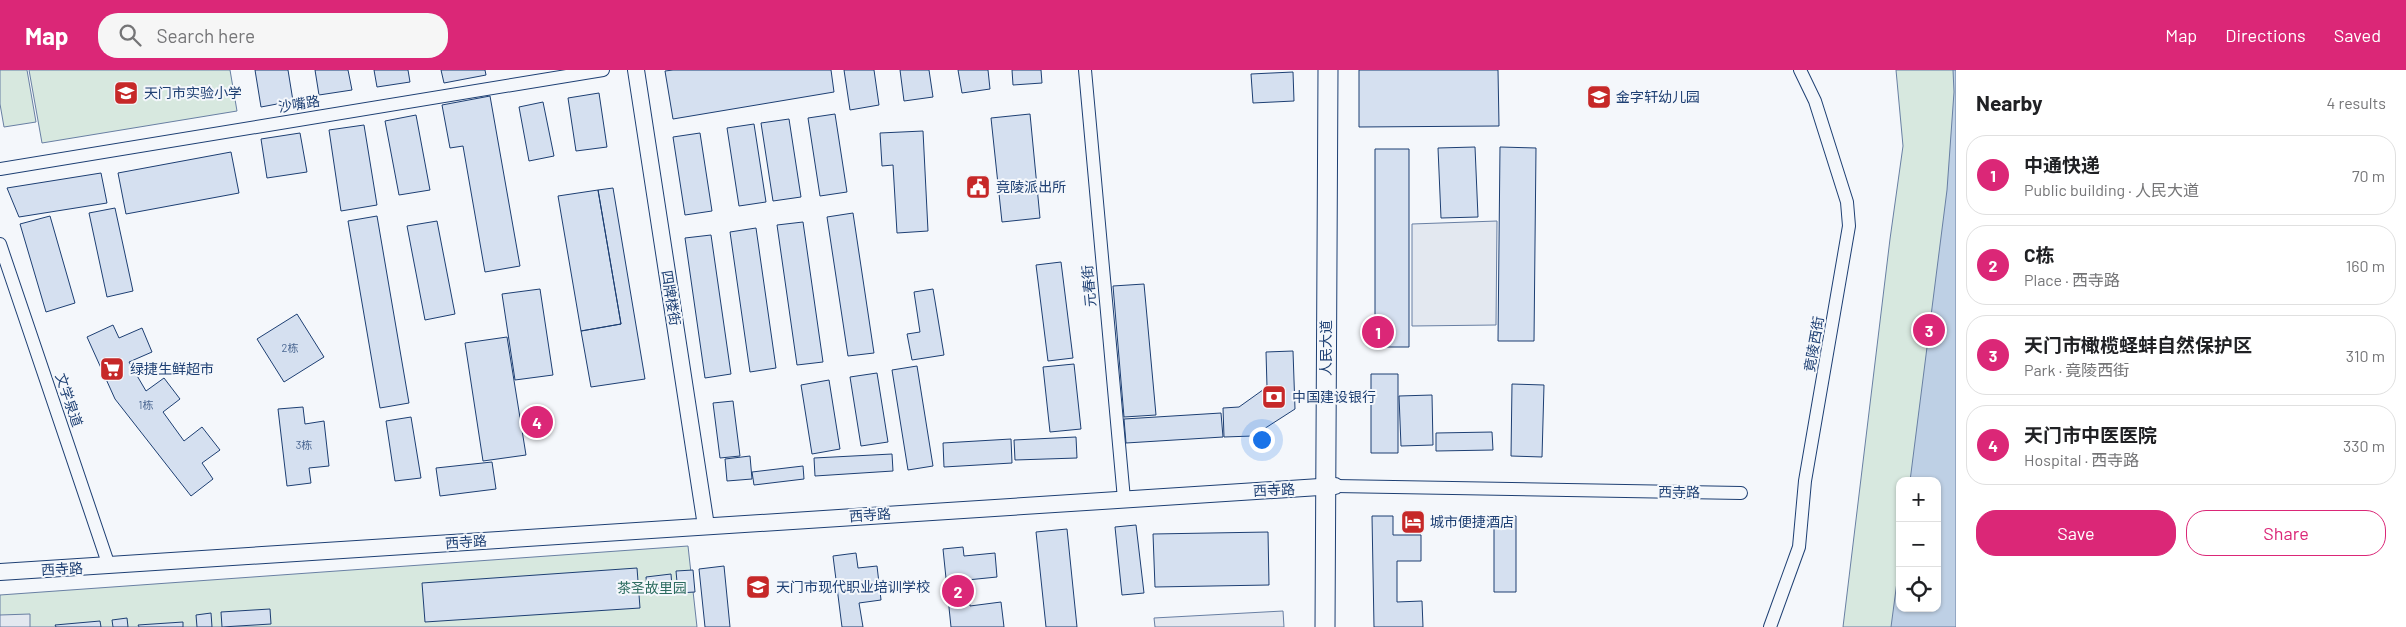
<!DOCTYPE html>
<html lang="en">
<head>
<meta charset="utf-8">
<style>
  :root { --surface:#fff; --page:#f6f6f6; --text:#202124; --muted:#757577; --line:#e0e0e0; --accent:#db2777 }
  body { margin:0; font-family:Barlow,"Noto Sans SC",sans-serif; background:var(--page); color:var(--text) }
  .controls { position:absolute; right:15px; bottom:15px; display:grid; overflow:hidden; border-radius:10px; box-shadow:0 1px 4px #0004 }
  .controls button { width:45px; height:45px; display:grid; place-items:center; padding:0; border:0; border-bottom:1px solid var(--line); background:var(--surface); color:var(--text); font:25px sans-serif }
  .you { position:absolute; left:1261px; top:369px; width:18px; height:18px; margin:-12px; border:4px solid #fff; border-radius:50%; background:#1a73e8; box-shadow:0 0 0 8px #1a73e833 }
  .badge { display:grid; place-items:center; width:32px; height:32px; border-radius:50%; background:var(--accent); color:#fff; font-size:16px; font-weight:700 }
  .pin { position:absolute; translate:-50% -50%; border:2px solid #fff; box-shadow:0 1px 5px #0006 }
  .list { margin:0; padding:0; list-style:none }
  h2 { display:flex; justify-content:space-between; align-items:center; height:65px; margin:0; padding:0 20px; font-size:21px }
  h2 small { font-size:16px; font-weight:400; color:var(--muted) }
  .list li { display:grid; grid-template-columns:32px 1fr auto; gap:15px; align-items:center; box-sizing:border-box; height:80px; margin:0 10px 10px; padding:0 10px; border:1px solid var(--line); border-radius:20px }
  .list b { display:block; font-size:19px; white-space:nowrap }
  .list p { margin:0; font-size:16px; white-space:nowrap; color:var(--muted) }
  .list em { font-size:16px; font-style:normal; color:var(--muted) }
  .actions { display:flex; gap:10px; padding:15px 20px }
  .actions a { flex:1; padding:11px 0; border:1px solid var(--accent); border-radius:20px; text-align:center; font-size:18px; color:var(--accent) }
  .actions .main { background:var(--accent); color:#fff }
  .icon { flex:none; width:28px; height:28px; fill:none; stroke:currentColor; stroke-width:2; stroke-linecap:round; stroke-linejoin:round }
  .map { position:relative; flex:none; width:1956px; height:557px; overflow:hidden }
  header { display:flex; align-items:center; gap:30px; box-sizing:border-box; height:70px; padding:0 25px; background:var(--accent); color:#fff }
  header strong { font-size:24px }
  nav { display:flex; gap:28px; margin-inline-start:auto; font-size:18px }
  .search { width:350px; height:45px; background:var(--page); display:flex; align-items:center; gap:12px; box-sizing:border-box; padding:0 18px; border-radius:20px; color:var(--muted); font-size:19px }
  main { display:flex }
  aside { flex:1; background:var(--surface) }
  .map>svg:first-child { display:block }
</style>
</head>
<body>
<header>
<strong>Map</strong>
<div class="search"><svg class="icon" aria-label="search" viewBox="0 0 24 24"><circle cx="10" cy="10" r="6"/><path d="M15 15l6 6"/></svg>Search here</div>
<nav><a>Map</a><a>Directions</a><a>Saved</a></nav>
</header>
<main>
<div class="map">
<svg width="1956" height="557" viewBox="0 0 1956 557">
  <rect width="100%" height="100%" fill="#f4f7fb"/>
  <path fill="#d7e8df" stroke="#687fa3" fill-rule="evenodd" d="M0 0H27L36 52 4 57 0 34Z
    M29 0H230L237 41 42 73Z
    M1896 0H1956V557H1843L1890 169 1903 76ZM1900 411H1937V538H1900Z
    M688 476 697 557H0V525Z"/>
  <path fill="#e3e8f0" stroke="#687fa3" d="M1497 151 1496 255 1412 256V154Z
    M1283 541 1284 557H1155L1154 548Z
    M30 544V557H0V545Z"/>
  <path fill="#bed0e5" stroke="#687fa3" d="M1953 0H1956V557H1891L1900 489V538H1937V411H1910L1947 120 1954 22Z"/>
  <path fill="#d5e0f0" stroke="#1d3f73" d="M255 0H288L293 31 261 37Z
    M315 0H348L352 20 319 25Z
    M374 0H408L410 12 377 17Z
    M441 0H485L486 5 444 13Z
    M673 0H831L834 22 673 49 665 1Z
    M844 0H874L879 35 850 40Z
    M900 0H929L933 27 904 31Z
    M958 0H988L990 19 962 23Z
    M1012 0H1041L1042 13 1013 15Z
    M1359 0H1498L1499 56 1359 57Z
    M1293 2 1294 31 1253 33 1251 4Z
    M599 23 607 77 576 81 568 28Z
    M490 26 520 196 485 202 463 76 450 78 442 35Z
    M543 32 554 86 529 91 519 37Z
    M835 44 847 122 820 126 808 48Z
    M1030 44 1040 148 1002 152 991 48Z
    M416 45 430 120 399 125 385 51Z
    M789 49 801 127 773 131 761 53Z
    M754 54 766 132 739 136 727 58Z
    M364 55 377 135 341 141 329 60Z
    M923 61 928 161 897 163 893 95 882 96 880 63Z
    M300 63 307 102 267 108 261 69Z
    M700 63 712 141 685 145 673 67Z
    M1475 77 1478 147 1441 148 1438 78Z
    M1500 77 1536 78 1534 271H1498Z
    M1375 79H1409V277H1375Z
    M231 82 239 123 126 144 118 103Z
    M101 103 107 133 19 147 7 118Z
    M613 118 645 309 591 317 581 261 621 254 598 120Z
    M598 120 621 254 581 261 558 126Z
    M115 138 133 221 107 227 89 143Z
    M853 143 874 283 848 286 827 147Z
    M50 146 75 233 46 242 20 154Z
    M377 146 409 333 380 338 348 151Z
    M437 151 455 244 425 250 407 156Z
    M803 152 823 292 797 295 777 155Z
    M756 158 776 298 750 302 730 162Z
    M711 165 731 304 705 308 685 168Z
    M1061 192 1073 288 1048 291 1036 195Z
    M1144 214 1156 345 1124 347 1113 216Z
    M540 219 553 305 515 310 502 224Z
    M933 219 944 285 912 290 907 264 920 262 914 222Z
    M297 244 324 287 284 312 257 269Z
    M113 255 119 268 142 258 152 282 129 292 146 321 164 308 180 329 163 342 184 371 202 357 220 380 202 393 213 409 191 426 115 329 87 267Z
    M507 267 526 385 483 391 465 273Z
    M1293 281 1295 339 1253 366 1224 367 1223 338 1239 337 1267 317 1266 282Z
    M1074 294 1081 359 1050 362 1043 297Z
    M917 296 933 396 908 400 892 300Z
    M877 303 888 372 861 376 850 307Z
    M1371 304H1398V383H1371Z
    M829 310 840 379 812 384 801 315Z
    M1512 314 1544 315 1542 387 1511 386Z
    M1432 325 1433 375 1401 376 1399 326Z
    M733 331 740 386 720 388 713 333Z
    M303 337 305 354 324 351 329 396 309 398 311 413 287 416 278 339Z
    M1221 343 1223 367 1126 373 1124 349Z
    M411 347 421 408 395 411 386 351Z
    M1492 362 1493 380 1436 381V363Z
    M1076 367 1077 388 1015 390 1014 370Z
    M1011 369 1012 393 944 397 943 373Z
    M892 384 893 401 815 406 814 388Z
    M750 386 752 409 727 411 725 389Z
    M492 392 496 419 440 426 436 398Z
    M803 396 804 409 754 415 752 402Z
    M1372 446H1393V465H1421V491H1397V532L1422 531 1423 557H1374Z
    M1494 446H1516V522H1494Z
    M1136 455 1144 523 1122 525 1115 457Z
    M1067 459 1077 557H1046L1036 462Z
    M1268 462 1269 515 1155 517 1153 464Z
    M963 477 964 486 995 483 997 507 967 510 970 536 1001 532 1004 557H951L943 479Z
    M856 483 858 498 877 496 881 530 859 533 863 557H842L833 486Z
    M724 496 730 557H705L699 499Z
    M637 498 640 538 425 552 422 513Z
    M693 500 695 522 678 523 676 501Z
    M671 504 672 517 647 519 646 507Z
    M270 539 271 554 222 557 221 542Z
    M211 543 212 557H197L196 545Z
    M127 548 128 557H113L112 550Z
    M100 551 101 557H56L55 555Z
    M183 552V557H139L138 555Z"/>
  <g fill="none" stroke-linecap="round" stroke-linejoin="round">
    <defs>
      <path id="minor" d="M1085 0 1124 429
        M0 99 603 0
        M0 174 109 496
        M1335 416 1741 423
        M1770 557 1799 477 1805 411 1849 156 1847 132 1815 31 1800 0"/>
      <path id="tertiary" d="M636 0 706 456
        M0 502 1335 416"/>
      <path id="secondary" d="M1325 557 1328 0"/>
    </defs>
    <use href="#minor" stroke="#1d3f73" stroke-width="14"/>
    <use href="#tertiary" stroke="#1d3f73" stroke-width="18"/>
    <use href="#secondary" stroke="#1d3f73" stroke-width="21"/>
    <use href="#minor" stroke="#f4f7fb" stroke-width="12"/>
    <use href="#tertiary" stroke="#f4f7fb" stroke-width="16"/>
    <use href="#secondary" stroke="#f4f7fb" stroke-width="19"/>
  </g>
  <defs>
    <symbol id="school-square" viewBox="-11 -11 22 22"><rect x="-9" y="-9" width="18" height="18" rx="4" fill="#c62828" stroke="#f4f7fb"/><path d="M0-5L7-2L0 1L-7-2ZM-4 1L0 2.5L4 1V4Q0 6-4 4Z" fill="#fff"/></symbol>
    <symbol id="civic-square" viewBox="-11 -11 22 22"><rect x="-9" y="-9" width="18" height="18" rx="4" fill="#c62828" stroke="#f4f7fb"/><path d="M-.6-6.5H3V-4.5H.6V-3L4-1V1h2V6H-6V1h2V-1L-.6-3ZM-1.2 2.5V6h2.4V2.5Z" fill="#fff"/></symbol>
    <symbol id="supermarket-square" viewBox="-11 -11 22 22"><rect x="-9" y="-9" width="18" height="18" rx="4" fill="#c62828" stroke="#f4f7fb"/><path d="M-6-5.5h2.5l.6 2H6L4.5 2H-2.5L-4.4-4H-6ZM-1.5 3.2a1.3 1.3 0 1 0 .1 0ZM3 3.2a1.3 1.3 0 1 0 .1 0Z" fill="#fff"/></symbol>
    <symbol id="bank-square" viewBox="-11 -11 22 22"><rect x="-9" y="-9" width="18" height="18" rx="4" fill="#c62828" stroke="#f4f7fb"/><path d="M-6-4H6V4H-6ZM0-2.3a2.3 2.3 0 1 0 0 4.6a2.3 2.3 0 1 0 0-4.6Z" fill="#fff"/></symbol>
    <symbol id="hotel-square" viewBox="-11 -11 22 22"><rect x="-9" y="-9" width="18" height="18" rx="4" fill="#c62828" stroke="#f4f7fb"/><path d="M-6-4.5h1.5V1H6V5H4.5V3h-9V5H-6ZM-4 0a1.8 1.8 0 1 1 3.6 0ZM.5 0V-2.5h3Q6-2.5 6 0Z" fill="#fff"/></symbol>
  </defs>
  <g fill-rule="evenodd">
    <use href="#school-square" x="112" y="9" width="28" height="28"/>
    <use href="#school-square" x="1585" y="13" width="28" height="28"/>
    <use href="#civic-square" x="964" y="103" width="28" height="28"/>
    <use href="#supermarket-square" x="98" y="285" width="28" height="28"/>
    <use href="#bank-square" x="1260" y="313" width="28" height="28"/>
    <use href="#hotel-square" x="1399" y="438" width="28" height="28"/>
    <use href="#school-square" x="744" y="503" width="28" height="28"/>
  </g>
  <g text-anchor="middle" stroke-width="4" stroke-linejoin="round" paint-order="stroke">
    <g font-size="11" fill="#4b6792">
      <text x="290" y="282">2栋</text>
      <text x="146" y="339">1栋</text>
      <text x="304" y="379">3栋</text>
    </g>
    <g font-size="14" fill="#1d3f73" stroke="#f4f7fb" text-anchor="start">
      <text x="144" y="28">天门市实验小学</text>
      <text x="1616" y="32">金字轩幼儿园</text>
      <text x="996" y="122">竟陵派出所</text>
      <text x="130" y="304">绿捷生鲜超市</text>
      <text x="1292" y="332">中国建设银行</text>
      <text x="1430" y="457">城市便捷酒店</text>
      <text x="776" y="522">天门市现代职业培训学校</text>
    </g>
    <g font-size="14" fill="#1d3f73" stroke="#f4f7fb">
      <text transform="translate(299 34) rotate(-9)" y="5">沙嘴路</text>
      <text transform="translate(1089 216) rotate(-95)" y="5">元春街</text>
      <text transform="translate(671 228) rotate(81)" y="5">四牌楼街</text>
      <text transform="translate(1814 274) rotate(-80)" y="5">竟陵西街</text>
      <text transform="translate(1326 278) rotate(-90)" y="5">人民大道</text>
      <text transform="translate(69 330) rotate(71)" y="5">文学泉道</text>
      <text transform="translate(1274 420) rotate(-3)" y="5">西寺路</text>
      <text transform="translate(1679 422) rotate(1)" y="5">西寺路</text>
      <text transform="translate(870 445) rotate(-4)" y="5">西寺路</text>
      <text transform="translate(466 472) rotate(-4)" y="5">西寺路</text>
      <text transform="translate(62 499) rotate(-3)" y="5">西寺路</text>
    </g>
    <g font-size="14" fill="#2c6c60" stroke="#f4f7fb">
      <text x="652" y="523">茶圣故里园</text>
    </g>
  </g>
</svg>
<div class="controls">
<button>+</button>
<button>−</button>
<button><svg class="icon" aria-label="locate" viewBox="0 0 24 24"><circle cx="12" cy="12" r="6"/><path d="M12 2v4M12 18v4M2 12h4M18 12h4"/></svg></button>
</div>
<div class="you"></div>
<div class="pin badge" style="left:1378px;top:262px">1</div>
<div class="pin badge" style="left:958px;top:521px">2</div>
<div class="pin badge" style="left:1929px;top:260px">3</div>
<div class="pin badge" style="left:537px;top:352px">4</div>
</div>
<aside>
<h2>Nearby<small>4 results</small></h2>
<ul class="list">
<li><span class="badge">1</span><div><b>中通快递</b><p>Public building · 人民大道</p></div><em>70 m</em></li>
<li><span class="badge">2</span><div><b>C栋</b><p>Place · 西寺路</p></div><em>160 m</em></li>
<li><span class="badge">3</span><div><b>天门市橄榄蛏蚌自然保护区</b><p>Park · 竟陵西街</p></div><em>310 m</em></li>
<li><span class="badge">4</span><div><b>天门市中医医院</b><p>Hospital · 西寺路</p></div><em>330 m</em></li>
</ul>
<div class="actions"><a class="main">Save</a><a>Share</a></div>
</aside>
</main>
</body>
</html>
